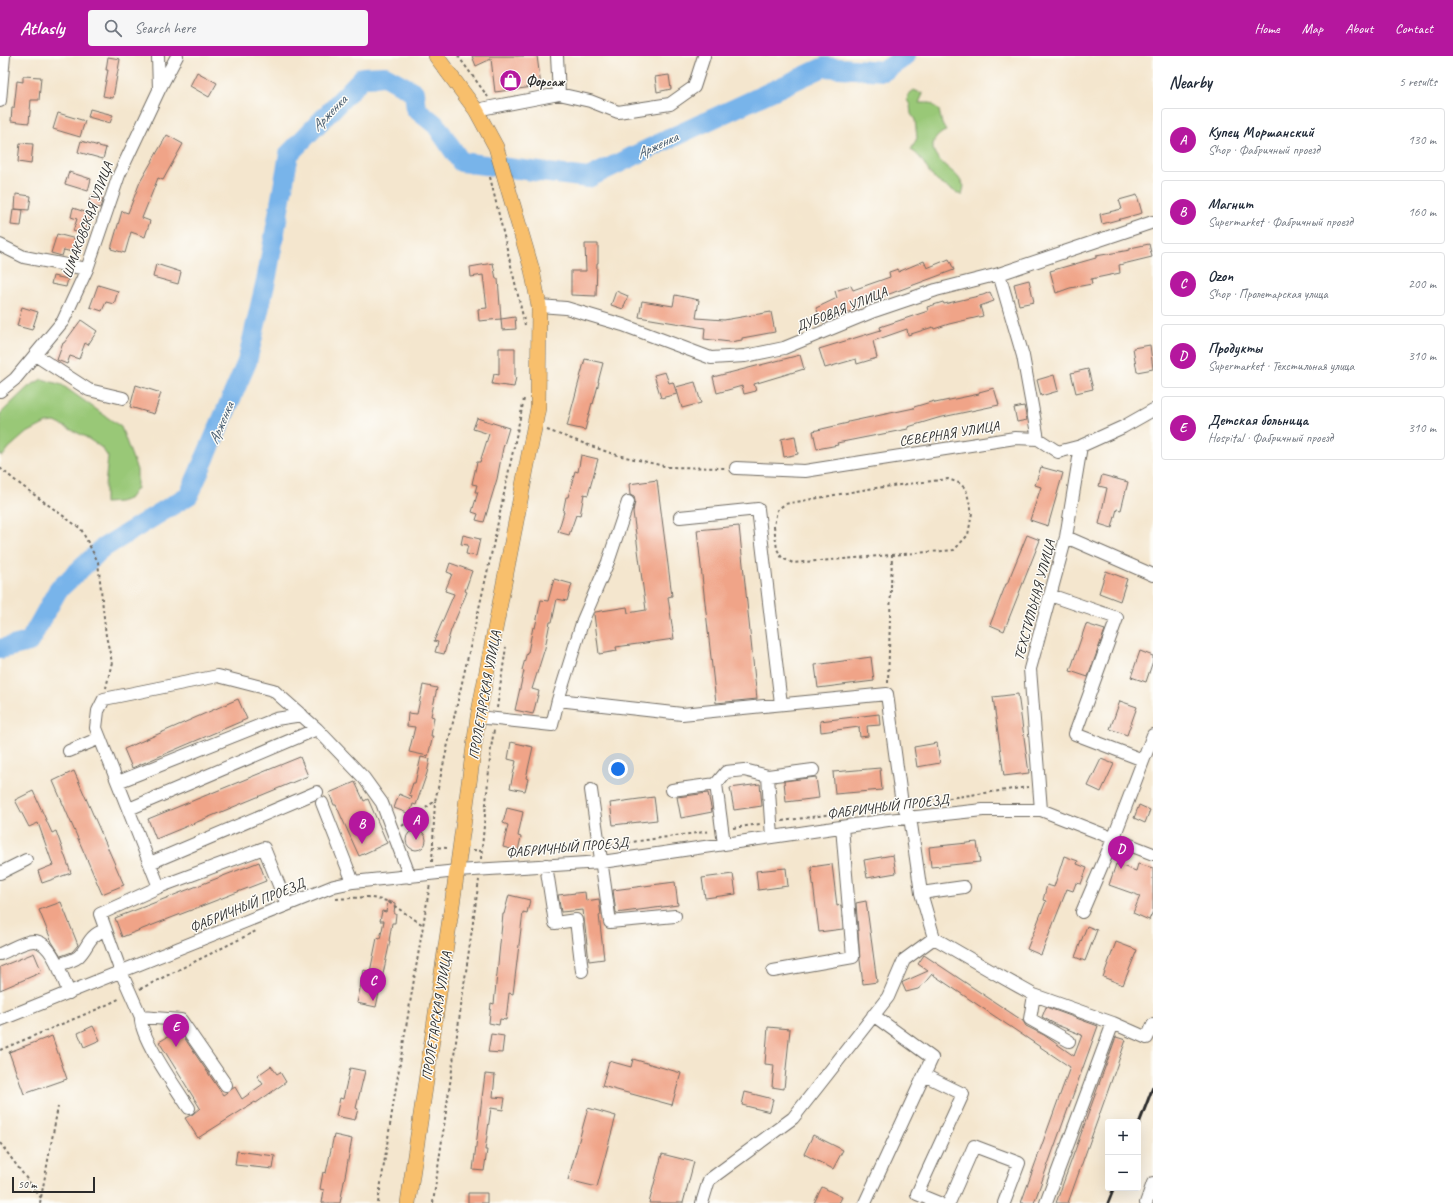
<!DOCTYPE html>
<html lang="en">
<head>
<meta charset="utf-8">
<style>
  :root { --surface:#fff; --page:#f6f6f7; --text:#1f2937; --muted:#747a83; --line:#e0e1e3; --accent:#b5179e }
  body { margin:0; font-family:Caveat,sans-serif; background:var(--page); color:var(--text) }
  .controls { position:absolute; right:12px; bottom:12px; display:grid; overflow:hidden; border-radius:4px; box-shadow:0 4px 16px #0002 }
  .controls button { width:36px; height:36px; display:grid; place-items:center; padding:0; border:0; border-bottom:1px solid var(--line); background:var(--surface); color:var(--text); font:20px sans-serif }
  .scale { position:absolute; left:12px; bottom:10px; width:83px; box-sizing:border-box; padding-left:4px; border:2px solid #2b2b2b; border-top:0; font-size:11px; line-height:14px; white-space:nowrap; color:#2b2b2b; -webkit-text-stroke:3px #fdfcf7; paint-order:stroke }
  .you { position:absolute; left:618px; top:713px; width:14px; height:14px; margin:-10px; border:3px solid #fff; border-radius:50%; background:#1a73e8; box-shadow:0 0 0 6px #1a73e833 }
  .badge { display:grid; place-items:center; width:26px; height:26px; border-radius:50%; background:var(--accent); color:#fff; font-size:13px; font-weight:700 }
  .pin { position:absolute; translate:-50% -33px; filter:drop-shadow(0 1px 2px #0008) }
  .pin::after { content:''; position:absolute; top:21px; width:14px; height:12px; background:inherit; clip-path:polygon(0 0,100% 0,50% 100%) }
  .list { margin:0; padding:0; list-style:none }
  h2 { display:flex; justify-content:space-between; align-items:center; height:52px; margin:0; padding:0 16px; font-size:17px }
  h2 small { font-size:13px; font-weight:400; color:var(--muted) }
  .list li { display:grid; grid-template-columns:26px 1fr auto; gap:12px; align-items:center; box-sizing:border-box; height:64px; margin:0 8px 8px; padding:0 8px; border:1px solid var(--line); border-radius:4px }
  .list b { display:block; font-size:15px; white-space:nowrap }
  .list p { margin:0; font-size:13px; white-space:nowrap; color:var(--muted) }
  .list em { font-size:13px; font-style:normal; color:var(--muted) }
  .icon { flex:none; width:22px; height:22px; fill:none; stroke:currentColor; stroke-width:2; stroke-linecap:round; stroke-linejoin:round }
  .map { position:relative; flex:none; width:1153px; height:1147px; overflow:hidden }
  header { display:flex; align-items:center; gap:24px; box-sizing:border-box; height:56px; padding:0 20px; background:var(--accent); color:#fff }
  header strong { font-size:19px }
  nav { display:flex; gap:22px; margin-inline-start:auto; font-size:14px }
  .search { width:280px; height:36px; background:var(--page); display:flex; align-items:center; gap:10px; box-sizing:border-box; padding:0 14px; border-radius:4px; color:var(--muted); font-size:15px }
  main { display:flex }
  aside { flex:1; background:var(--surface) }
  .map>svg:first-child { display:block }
</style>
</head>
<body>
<header>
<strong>Atlasly</strong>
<div class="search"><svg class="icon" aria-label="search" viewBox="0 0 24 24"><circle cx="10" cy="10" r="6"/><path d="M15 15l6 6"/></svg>Search here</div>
<nav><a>Home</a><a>Map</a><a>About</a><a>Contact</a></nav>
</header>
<main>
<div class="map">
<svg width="1153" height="1147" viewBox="0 0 1153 1147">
  <rect width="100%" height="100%" fill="#fdfcf7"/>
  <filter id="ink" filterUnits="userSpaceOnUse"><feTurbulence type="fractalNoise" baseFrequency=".025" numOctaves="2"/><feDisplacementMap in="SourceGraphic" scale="8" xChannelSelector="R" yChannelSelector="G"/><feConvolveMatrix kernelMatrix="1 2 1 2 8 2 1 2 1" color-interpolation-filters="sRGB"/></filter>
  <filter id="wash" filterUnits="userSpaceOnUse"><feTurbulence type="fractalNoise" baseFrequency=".012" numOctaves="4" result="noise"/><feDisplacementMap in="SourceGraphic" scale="16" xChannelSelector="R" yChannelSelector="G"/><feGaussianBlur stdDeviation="0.9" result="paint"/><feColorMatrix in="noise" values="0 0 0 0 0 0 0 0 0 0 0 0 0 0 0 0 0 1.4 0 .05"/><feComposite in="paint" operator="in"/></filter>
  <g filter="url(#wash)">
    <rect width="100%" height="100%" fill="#f4e6ce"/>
    <path fill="#99c877" stroke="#627a51" d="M914 34 923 38 919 47H931L939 54 942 68 946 75C942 76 939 79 936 82 925 96 946 110 955 118 959 121 961 126 964 130L962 140C954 134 945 131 937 125 926 116 924 101 911 94L917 82 915 64 911 58 910 49 907 44 909 38Z
      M42 323 62 329 121 371 137 414V432L129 443 119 446 105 447V430L108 401 102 392 84 380 55 366 46 367 25 378 9 392 3 400 0 399V358L28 331Z"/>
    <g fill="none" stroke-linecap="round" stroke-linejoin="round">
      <path stroke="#78b4ea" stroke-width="20" d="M0 593 29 586 58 534 103 492 189 439 247 306 267 220 289 98 363 21 385 20 414 36 416 53 436 69 461 106 588 122 673 81 824 11 884 15 906 0"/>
    </g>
    <g id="blocks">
      <path fill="#f0a488" d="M472 0H537L541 30 495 36 491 3 476 10Z
        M108 1 120 3 113 42 103 40 108 14H106Z
        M197 16 217 27 209 41 190 30Z
        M669 19 671 33 657 36 655 21Z
        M23 20 41 21 39 44H31L29 67 11 65 12 52H14L17 25 23 26Z
        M90 53 113 59 110 67 88 61Z
        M58 57 85 65 80 81 53 73Z
        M167 79 183 88 163 124 158 122 142 162 150 165 145 181 131 176 125 197 111 193 122 155 128 157 140 126Z
        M81 85 106 92 103 103 78 96Z
        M20 87 33 88 31 108 18 106Z
        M69 116 91 123 88 135 65 128Z
        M16 138 31 140 29 154 15 153Z
        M91 139 103 143 100 152 88 149Z
        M1137 139 1142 157 1102 168 1100 158 1122 153 1119 144Z
        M73 152 91 158 84 179 73 175 77 163 71 161Z
        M13 153 23 154 21 170 11 169Z
        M57 178 76 183 72 196 64 194 62 200 51 197Z
        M585 188H598V207H597L596 240 571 239V215H586Z
        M1149 188 1152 201 1119 209 1120 217 1091 223 1092 228 1070 232 1056 237 1050 215 1096 202V200L1130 194V192Z
        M949 203 954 214 857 250 858 253 833 261V262L823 267 816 252 837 242 835 235 851 230 853 234 890 221 889 216 898 213V216L924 205 927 212Z
        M493 207 496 223H498L501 263 479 265 478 253 487 252 483 219 471 221 470 211Z
        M156 208 181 216 178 228 153 221Z
        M53 220 68 223 66 231 51 228Z
        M1029 224 1034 246 1019 249 1014 228Z
        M98 229 118 235 114 248 106 246 102 255 90 251Z
        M616 235 628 240 623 253 611 249Z
        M990 236 994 245 980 250 983 260 949 268 934 273 933 271 908 279 907 273 873 285 877 302 857 308 856 303 825 312 819 293 881 274 880 271 928 255 927 251 943 246 944 248 983 239Z
        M675 239 699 244 696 262 724 264 771 256 775 276 742 282V284L730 286 704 283 705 272 639 261 642 245 673 250Z
        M22 251 38 256 32 274 17 270Z
        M515 261 516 273 502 274 501 263Z
        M81 264 97 275 88 289 85 287 79 303 70 300 67 308 57 304 63 287H64Z
        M1150 289 1153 313 1137 316 1133 292Z
        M499 292H515V321H516L514 331 492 328 494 318 499 319Z
        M800 299 804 313 754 328 756 335 744 338 742 330 717 337 713 321Z
        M585 303 603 307 598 326H599L593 348 592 347 585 374 567 370Z
        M1088 313 1093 333 1076 337 1071 317Z
        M665 316 669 327 673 326 677 338 661 342 654 319Z
        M1054 319 1058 335 1041 340 1037 324Z
        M695 326 701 347 682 352 676 331Z
        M136 329 161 337 154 358 130 351Z
        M994 332 999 349 938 362 908 371V373L837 387 838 389 817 393 813 375 848 367V366L914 352V351L934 345 935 347 979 338V336Z
        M1024 350 1027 364 1017 366 1014 352Z
        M477 362 509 372 503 392 497 423 484 466 476 464 478 458 472 456 478 436H475L477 429 472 428 477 406H480L489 378 473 373Z
        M795 380 798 398 784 401 781 383Z
        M581 399 598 403 588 439 584 438 580 460 576 459 569 479 558 476 564 456H563L566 441H568L575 415 578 416Z
        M1041 411 1063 417 1048 470 1030 464 1041 431 1035 429Z
        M1102 419 1128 426 1121 454 1117 453 1112 472 1099 468 1107 432 1099 430Z
        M657 424 672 540 668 541 674 583 616 591 617 595 599 598 594 558 595 556 627 551 628 557 646 554 633 456 635 445 634 441 630 439 629 428Z
        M739 470 757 643 716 647 697 474Z
        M463 479 480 483 476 500 466 498 468 489 461 488Z
        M1027 479 1040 484 1004 575 990 569 1006 528H1007Z
        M450 507 472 515 465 535 467 536 451 574 444 598 435 596 438 586 434 585 454 538 445 535 452 518 447 516Z
        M1106 515 1127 523 1120 545 1099 537Z
        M554 523 572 528 567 545 557 543 552 566H550L545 592 532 633 539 635 533 658 515 654 524 615 522 614 527 596H528L533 571 535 572 541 544 548 545Z
        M1086 568 1105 574 1088 621 1070 615Z
        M1140 595 1153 600V605L1146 626 1131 621Z
        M871 601 874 625 818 632 815 609Z
        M423 629 437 632 431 660 434 661 431 680H433L428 700 409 696 415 671 407 670 408 657 417 658Z
        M1018 638 1029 717 1004 720 993 641Z
        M238 643 247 663 132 712 124 693Z
        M1120 645 1137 651 1127 679 1110 673Z
        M879 658 880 669 867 670 868 680 860 681 859 671 821 676 820 665Z
        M511 686 533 691 526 722 528 723 525 735 510 732 516 705 508 703Z
        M937 687 940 707 917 711 914 691Z
        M300 701 308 720 156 783 148 763Z
        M421 701 430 703 427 717 416 749 413 748 410 758 394 752 399 738 411 743 412 740 409 739 413 727H415Z
        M1101 703 1114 708 1101 736 1088 730Z
        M880 712 882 734 835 738 833 716Z
        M74 715 124 829 102 838 53 725Z
        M816 721 819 742 786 746 784 725Z
        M355 726 364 745 368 743 387 787 359 800 336 749H334L329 737Z
        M760 728 762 750 734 754 730 732Z
        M33 735 52 777 56 775 71 817 42 827 38 815 53 809 38 767 29 771 15 744Z
        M708 737 712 756 681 762 677 741Z
        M654 741 657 764 613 769 610 747Z
        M1139 749 1150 754 1145 767 1134 762Z
        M507 752 523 756 518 780 521 781 518 795 503 791 508 769 503 767Z
        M406 784a10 10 0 1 1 20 0a10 10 0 1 1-20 0Z
        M977 786 980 806 931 811 929 791Z
        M893 799 896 817 867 822 864 804Z
        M1064 800 1078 805 1077 808 1087 812 1081 828 1076 827 1073 835 1067 833 1041 899 1027 893 1046 845 1043 844 1047 829 1054 831Z
        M259 806 266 825 122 881 115 862Z
        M832 808 837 850 841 849 843 873 819 876 811 811Z
        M1116 808 1136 815 1138 808 1153 812V855L1149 864 1133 857 1140 840 1109 829Z
        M786 812 788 830 758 834 756 815Z
        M733 818 736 838 705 842 702 822Z
        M675 826 678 849 616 857 613 834Z
        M585 836 586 845 599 843 601 859H599L604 903 589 905 583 854 561 856 558 839Z
        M509 839 530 844 527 857 523 856 513 938 509 937 506 964 500 963 499 969 489 967 491 947 494 948 503 858H504Z
        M388 845 395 847 394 858H396L395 867H392L389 885H390L376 951 357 947 364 914 370 916 377 882 380 883 384 865H380L382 855 386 856Z
        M866 845 877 926 863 928 860 904 856 847Z
        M61 846 78 889 72 896 61 900 52 886 39 854Z
        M1087 870 1097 874 1085 905 1075 901Z
        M1116 886 1137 894 1123 929 1103 921Z
        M34 897 42 916 0 934V911Z
        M924 899 1023 965 1026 970 1044 979 1074 1000 1082 979 1057 969 1042 961 1046 951 1098 970 1034 1147H1021L1070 1011 932 918 923 929 918 933 906 936 902 927 903 926 928 915 918 908Z
        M93 970 100 984 84 991 78 977Z
        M768 971 790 973 784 1033 772 1031 774 1009 765 1008Z
        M179 974 223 1039 235 1031 242 1043 263 1028 257 1020 271 1010 277 1018 280 1016 286 1026 256 1047 255 1046 198 1082 185 1062 193 1058 200 1052 159 986Z
        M491 978 504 980 502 997 488 996Z
        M52 980 67 1023 24 1038 9 996Z
        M1116 981 1126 984 1068 1147H1056Z
        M633 1003 681 1017 672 1049 602 1030 609 1005 631 1011Z
        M350 1012 365 1015 356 1052 358 1053 355 1064 336 1060 340 1042 343 1043Z
        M485 1018 495 1019 493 1041 505 1042 503 1054 491 1052 485 1094H487L484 1115 473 1114Z
        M745 1036 773 1043 770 1056 742 1049Z
        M588 1052 616 1060 597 1131 568 1124Z
        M334 1079 352 1083 340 1147H322L324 1134 320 1133 323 1116 326 1117Z
        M813 1079 843 1094 833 1113 804 1098Z
        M237 1095 275 1100 273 1113 235 1109Z
        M662 1098 694 1106 683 1147H649Z
        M822 1131 842 1141 839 1147H814Z
        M468 1137H487V1147H468Z"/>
    </g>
  </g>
  <g filter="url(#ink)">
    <use href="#blocks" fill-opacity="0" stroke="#716c64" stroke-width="1"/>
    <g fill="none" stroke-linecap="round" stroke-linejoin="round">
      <defs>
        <path id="minor" d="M158 0 159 33
          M559 38 590 45 618 56 670 48 694 31 704 0
          M0 45 4 0
          M476 54 559 38 557 0
          M0 189 24 201 87 213
          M999 218 1023 300 1038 383
          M539 250 566 252 623 269 711 302 745 300 784 292 874 255 936 234 999 218 1153 166
          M35 299 89 334 123 342
          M0 335 15 323 63 265 87 213 119 119 159 34 177 0
          M736 412 805 415 1015 382 1038 383 1058 396 1081 390 1123 371 1153 354
          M680 461 758 453 781 648
          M1066 481 1153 519
          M1050 539 1117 562 1075 678 1143 704
          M558 644 583 564 608 506 628 446
          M478 661 552 669 558 644 682 658 887 638 902 748 910 761 921 837 934 882
          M69 695 100 682
          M768 720 772 781
          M118 726 276 663 302 659
          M716 728 724 788
          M591 734 610 866 675 860
          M672 734 716 728 726 716 744 714 768 720 813 714
          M322 747 353 826
          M129 753 317 673
          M1041 754 1030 613 1066 481 1081 390
          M150 807 317 736
          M546 809 555 867 576 864 582 915
          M0 817 26 804
          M159 831 264 792 287 849
          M921 837 964 831
          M1082 856 1114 781 1153 679
          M0 898C10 894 23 885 34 885 52 885 63 923 69 937
          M57 909C64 907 73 905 78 901 89 891 87 880 105 874
          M773 915 853 901 842 771
          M1034 939 1030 963 1069 985
          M141 961 181 964 226 1029
          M0 964 334 830 353 826 457 815 602 806 888 764 983 754H1041L1153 798
          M924 1019 963 1038 917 1138 939 1147
          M189 1052C178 1035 138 979 141 961L121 916 100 858 159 831 96 672 98 655 104 643 218 620 273 634 317 673 364 722 382 747 410 821
          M702 1147 709 1124 793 1062 888 941 904 904 934 882 991 915 1034 939 1113 967 1147 982 1153 969
          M865 1147 932 1002 873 959
          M949 1147 974 1090 1019 1107 1004 1147
          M1046 1147 1113 967
          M1146 1147 1153 1127"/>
        <path id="major" d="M408 1147 457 815 478 661 538 352 539 250 532 214 496 91 476 54 436 0"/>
      </defs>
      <use href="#minor" stroke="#716c64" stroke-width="14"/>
      <use href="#major" stroke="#716c64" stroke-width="16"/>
      <path stroke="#716c64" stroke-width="2" stroke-dasharray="3 3" stroke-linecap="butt" d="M458 0 488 41
        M490 121 525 269
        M547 374 613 398 668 411 725 412
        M0 412 17 426 81 473 98 506 106 580 112 606 106 632
        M888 627 892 499 793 507 782 502 777 493 774 470 777 454 785 448 868 433 948 423 959 427 966 433 972 457 968 479 954 494 892 499
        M497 652 506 591
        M913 747 1028 731
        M782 765 891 750
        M402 770 435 745 490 504 524 343
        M733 772 760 768
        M610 789 711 775
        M432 791 447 792
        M473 794 482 795
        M481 803 491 692 494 674
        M432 806 435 745
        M336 843 367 841 387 845 423 869
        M140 933 258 874
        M0 994 100 952 121 942
        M0 1087 41 1142
        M40 1147 58 1051
        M378 1147 395 1037 430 828
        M433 1147 479 824"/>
      <use href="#minor" stroke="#fff" stroke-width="12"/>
      <use href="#major" stroke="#f8bf6c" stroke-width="15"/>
      <path stroke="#2b2b2b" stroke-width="3" d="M1138 1070 1153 1031
        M1108 1147 1114 1132"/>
    </g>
  </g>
  <defs>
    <symbol id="shop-disc" viewBox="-11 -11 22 22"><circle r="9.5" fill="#b5179e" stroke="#fdfcf7"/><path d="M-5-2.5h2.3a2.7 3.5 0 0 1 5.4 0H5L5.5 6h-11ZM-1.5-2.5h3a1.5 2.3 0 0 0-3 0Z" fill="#fff"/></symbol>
  </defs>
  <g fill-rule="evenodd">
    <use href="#shop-disc" x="498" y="12" width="25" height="25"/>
  </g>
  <g text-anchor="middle" stroke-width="3" stroke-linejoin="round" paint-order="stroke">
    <g font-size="14" font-weight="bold" fill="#2b2b2b" stroke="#fdfcf7" text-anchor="start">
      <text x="526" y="30">Форсаж</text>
    </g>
    <g font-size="14" fill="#2b2b2b" stroke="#fdfcf7">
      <text transform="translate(87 164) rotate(-70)" y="5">ШМАКОВСКАЯ УЛИЦА</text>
      <text transform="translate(841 253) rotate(-22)" y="5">ДУБОВАЯ УЛИЦА</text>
      <text transform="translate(949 377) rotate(-9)" y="5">СЕВЕРНАЯ УЛИЦА</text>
      <text transform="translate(1034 544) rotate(-75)" y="5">ТЕХСТИЛЬНАЯ УЛИЦА</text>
      <text transform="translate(484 639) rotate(-80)" y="5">ПРОЛЕТАРСКАЯ УЛИЦА</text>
      <text transform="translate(888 750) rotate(-7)" y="5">ФАБРИЧНЫЙ ПРОЕЗД</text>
      <text transform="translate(567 791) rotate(-5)" y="5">ФАБРИЧНЫЙ ПРОЕЗД</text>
      <text transform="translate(247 849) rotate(-22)" y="5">ФАБРИЧНЫЙ ПРОЕЗД</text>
      <text transform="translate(436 960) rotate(-81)" y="5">ПРОЛЕТАРСКАЯ УЛИЦА</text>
    </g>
    <g font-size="15" font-style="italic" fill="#465b6e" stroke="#fdfcf7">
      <text transform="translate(329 57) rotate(-46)" y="5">Арженка</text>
      <text transform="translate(657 89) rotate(-25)" y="5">Арженка</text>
      <text transform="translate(221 367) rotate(-67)" y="5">Арженка</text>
    </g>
  </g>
</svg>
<div class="controls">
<button>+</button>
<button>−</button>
</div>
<div class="scale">50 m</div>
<div class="you"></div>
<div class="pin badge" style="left:416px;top:784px">A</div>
<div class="pin badge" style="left:362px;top:788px">B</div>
<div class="pin badge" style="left:373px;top:945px">C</div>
<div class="pin badge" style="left:1121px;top:813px">D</div>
<div class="pin badge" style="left:176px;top:991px">E</div>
</div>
<aside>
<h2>Nearby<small>5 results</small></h2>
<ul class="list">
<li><span class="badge">A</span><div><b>Купец Моршанский</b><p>Shop · Фабричный проезд</p></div><em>130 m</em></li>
<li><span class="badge">B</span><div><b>Магнит</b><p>Supermarket · Фабричный проезд</p></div><em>160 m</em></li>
<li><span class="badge">C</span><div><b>Ozon</b><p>Shop · Пролетарская улица</p></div><em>200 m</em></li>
<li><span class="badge">D</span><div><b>Продукты</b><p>Supermarket · Техстильная улица</p></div><em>310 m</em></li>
<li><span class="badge">E</span><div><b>Детская больница</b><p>Hospital · Фабричный проезд</p></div><em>310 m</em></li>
</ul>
</aside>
</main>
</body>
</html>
